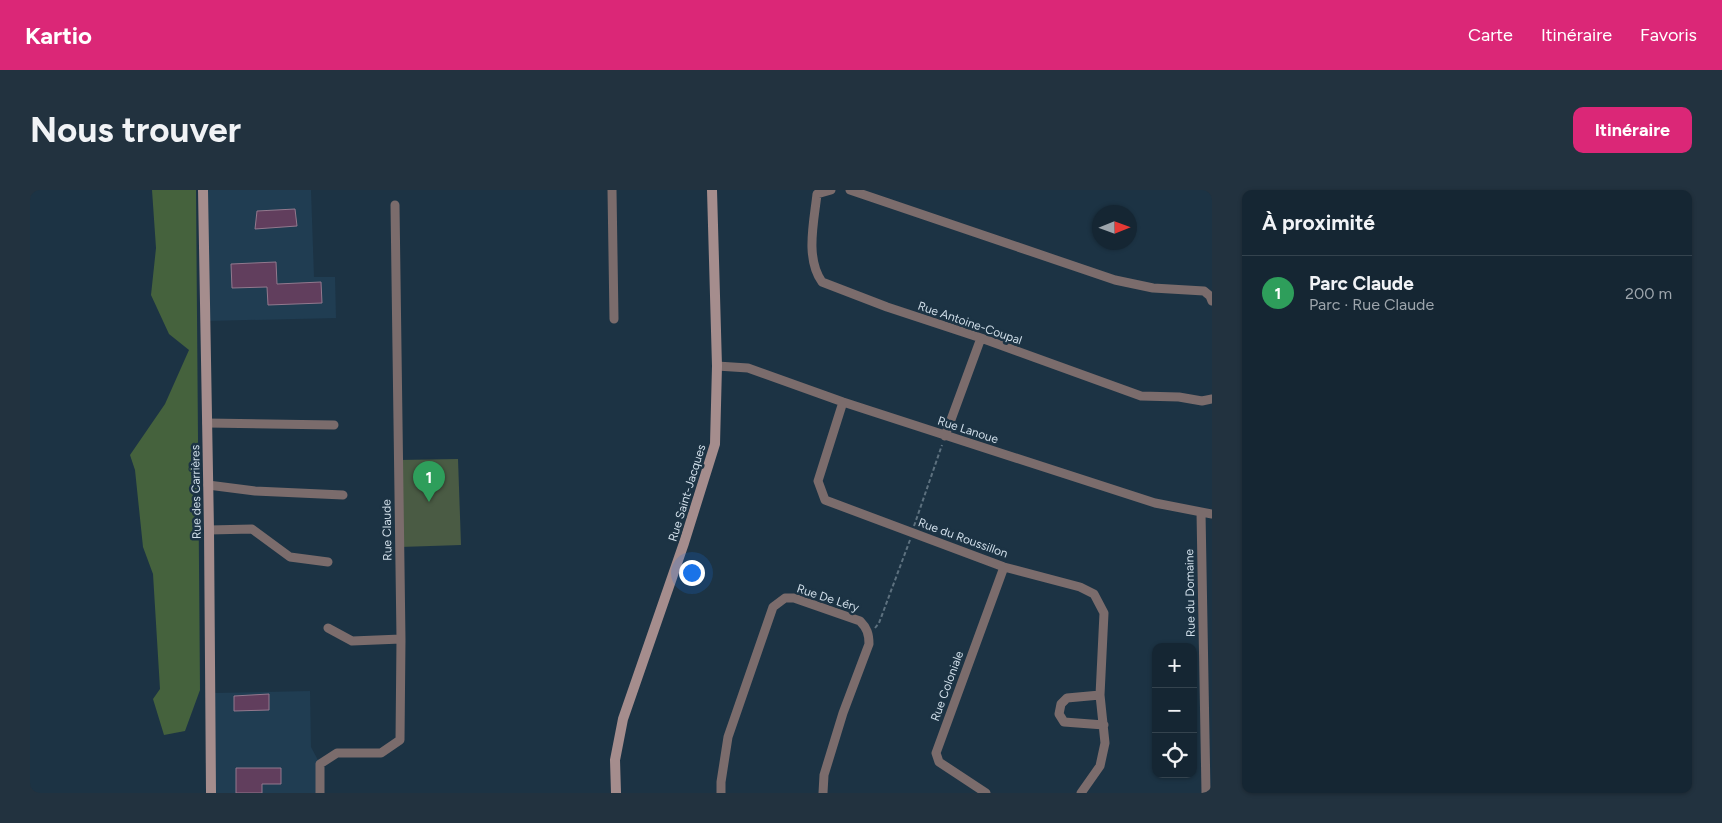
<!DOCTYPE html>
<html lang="fr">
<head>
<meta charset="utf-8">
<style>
  :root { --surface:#152633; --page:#22323f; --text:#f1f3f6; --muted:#9da5ac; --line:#34434e; --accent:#db2777 }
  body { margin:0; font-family:Figtree,sans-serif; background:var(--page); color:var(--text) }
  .controls { position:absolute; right:15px; bottom:15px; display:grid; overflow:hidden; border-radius:10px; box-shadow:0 1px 4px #0004 }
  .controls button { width:45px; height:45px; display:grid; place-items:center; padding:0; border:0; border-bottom:1px solid var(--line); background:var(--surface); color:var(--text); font:25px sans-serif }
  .compass { position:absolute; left:1062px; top:15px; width:45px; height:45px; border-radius:50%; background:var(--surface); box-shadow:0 1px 4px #0004; rotate:89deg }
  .you { position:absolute; left:661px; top:382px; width:18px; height:18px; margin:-12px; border:4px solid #fff; border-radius:50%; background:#1a73e8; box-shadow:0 0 0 8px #1a73e833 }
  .badge { display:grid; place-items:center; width:32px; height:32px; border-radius:50%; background:var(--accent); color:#fff; font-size:16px; font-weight:700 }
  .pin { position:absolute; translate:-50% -41px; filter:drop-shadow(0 1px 2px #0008) }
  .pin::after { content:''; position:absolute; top:26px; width:18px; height:15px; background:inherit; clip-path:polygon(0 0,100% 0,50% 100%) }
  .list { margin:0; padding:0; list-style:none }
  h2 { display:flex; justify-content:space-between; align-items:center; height:65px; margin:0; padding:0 20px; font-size:21px }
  h2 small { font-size:16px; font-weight:400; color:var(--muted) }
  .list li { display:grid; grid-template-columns:32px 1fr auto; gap:15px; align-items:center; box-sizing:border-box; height:75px; padding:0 20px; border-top:1px solid var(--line) }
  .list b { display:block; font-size:19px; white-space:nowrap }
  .list p { margin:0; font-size:16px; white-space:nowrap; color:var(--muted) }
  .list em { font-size:16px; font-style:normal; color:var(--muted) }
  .icon { flex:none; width:28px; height:28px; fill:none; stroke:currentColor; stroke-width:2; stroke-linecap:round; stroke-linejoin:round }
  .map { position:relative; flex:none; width:1182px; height:603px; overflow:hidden; border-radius:10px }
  header { display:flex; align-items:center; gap:30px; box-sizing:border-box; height:70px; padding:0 25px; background:var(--accent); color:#fff }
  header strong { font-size:24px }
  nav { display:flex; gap:28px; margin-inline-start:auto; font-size:18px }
  .intro { display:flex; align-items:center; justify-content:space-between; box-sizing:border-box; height:120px; padding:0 30px }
  h1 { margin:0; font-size:35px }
  .button { padding:12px 22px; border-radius:10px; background:var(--accent); color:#fff; font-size:18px; font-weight:700 }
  main { display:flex; gap:30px; padding:0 30px }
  aside { flex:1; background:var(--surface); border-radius:10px; box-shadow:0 1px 4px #0004 }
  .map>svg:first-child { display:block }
</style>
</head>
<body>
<header>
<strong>Kartio</strong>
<nav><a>Carte</a><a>Itinéraire</a><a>Favoris</a></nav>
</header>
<div class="intro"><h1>Nous trouver</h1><a class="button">Itinéraire</a></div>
<main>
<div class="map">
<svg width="1182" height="603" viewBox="0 0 1182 603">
  <rect width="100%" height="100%" fill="#1c3344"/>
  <path fill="#203d52" d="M174 0H281L284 87H305L306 128 176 131Z
    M280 501 281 557 290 574V603H184L185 503Z"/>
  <path fill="#4a5b44" d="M428 269 431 355 370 357 368 270Z"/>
  <path fill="#45623d" d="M122 0H166L170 500 155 541 134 545 123 509 130 499 123 384 113 357 105 280 100 265 135 214 159 160 139 144 121 105 126 58Z"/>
  <path fill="#613e5d" stroke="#92798e" d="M265 19 267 36 225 39 227 21Z
    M246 72 247 94 291 92 292 113 238 115 237 97 202 98 201 74Z
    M239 504V520L204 521V506Z
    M206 578H251V594H232V603H206Z"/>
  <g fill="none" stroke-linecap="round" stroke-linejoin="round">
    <path stroke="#5d717f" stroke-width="2" stroke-dasharray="4 2.5" stroke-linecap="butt" d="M884 336 912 255
      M845 438 849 433 880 350"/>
    <path stroke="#7b6c6c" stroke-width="9" d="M582 0 584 129
      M801 0 787 4C784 32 775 68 792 92L857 117 951 148 1111 206 1149 207 1172 211 1182 209
      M820 0 1085 90 1123 98 1174 101 1180 106 1182 111
      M687 176 718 178 813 212 1125 313 1182 324
      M813 212 788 291 795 310 974 377 1050 397 1064 404 1074 423 1070 505 1075 553 1070 576 1051 603
      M177 233 304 235
      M915 246 951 148
      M178 295 225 301 313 305
      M1171 322 1176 603
      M179 340 222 339 260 367 298 372
      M298 438 322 451 371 449
      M1070 505 1037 508 1031 514 1029 524 1034 532 1074 535
      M290 603V574L307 563H351L370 550 371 449 365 15
      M691 603V592L698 547 743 417 755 408H764L830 431C837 438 839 444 839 454L813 523 794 585 793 603
      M956 603 909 572 906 563 974 377"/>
    <path stroke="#a58d8d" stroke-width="10" d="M173 0 179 340 181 603
      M586 603 585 570 593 529 654 353 685 254 687 176 682 0"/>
  </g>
  <g text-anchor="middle" stroke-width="5" stroke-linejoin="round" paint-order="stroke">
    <g font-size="12" fill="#d1dfea" stroke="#1c3344">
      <text transform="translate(940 133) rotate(19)" y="4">Rue Antoine-Coupal</text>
      <text transform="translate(938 240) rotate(18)" y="4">Rue Lanoue</text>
      <text transform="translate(166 302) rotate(-91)" y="4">Rue des Carrières</text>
      <text transform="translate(657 303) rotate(-73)" y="4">Rue Saint-Jacques</text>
      <text transform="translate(357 340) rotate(-91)" y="4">Rue Claude</text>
      <text transform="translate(933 348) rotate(20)" y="4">Rue du Roussillon</text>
      <text transform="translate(1160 403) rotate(-91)" y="4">Rue du Domaine</text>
      <text transform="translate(798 408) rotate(18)" y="4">Rue De Léry</text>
      <text transform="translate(917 496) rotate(-70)" y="4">Rue Coloniale</text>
    </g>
  </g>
</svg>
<div class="controls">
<button>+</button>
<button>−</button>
<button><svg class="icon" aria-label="locate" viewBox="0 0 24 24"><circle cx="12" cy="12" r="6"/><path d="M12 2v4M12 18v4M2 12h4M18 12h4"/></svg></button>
</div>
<svg class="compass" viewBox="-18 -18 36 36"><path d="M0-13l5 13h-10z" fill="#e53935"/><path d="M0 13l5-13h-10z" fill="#9da5ac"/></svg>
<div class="you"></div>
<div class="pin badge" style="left:399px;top:312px;background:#2e9e5b">1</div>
</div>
<aside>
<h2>À proximité<small></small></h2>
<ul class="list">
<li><span class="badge" style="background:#2e9e5b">1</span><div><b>Parc Claude</b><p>Parc · Rue Claude</p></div><em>200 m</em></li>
</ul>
</aside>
</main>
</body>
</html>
